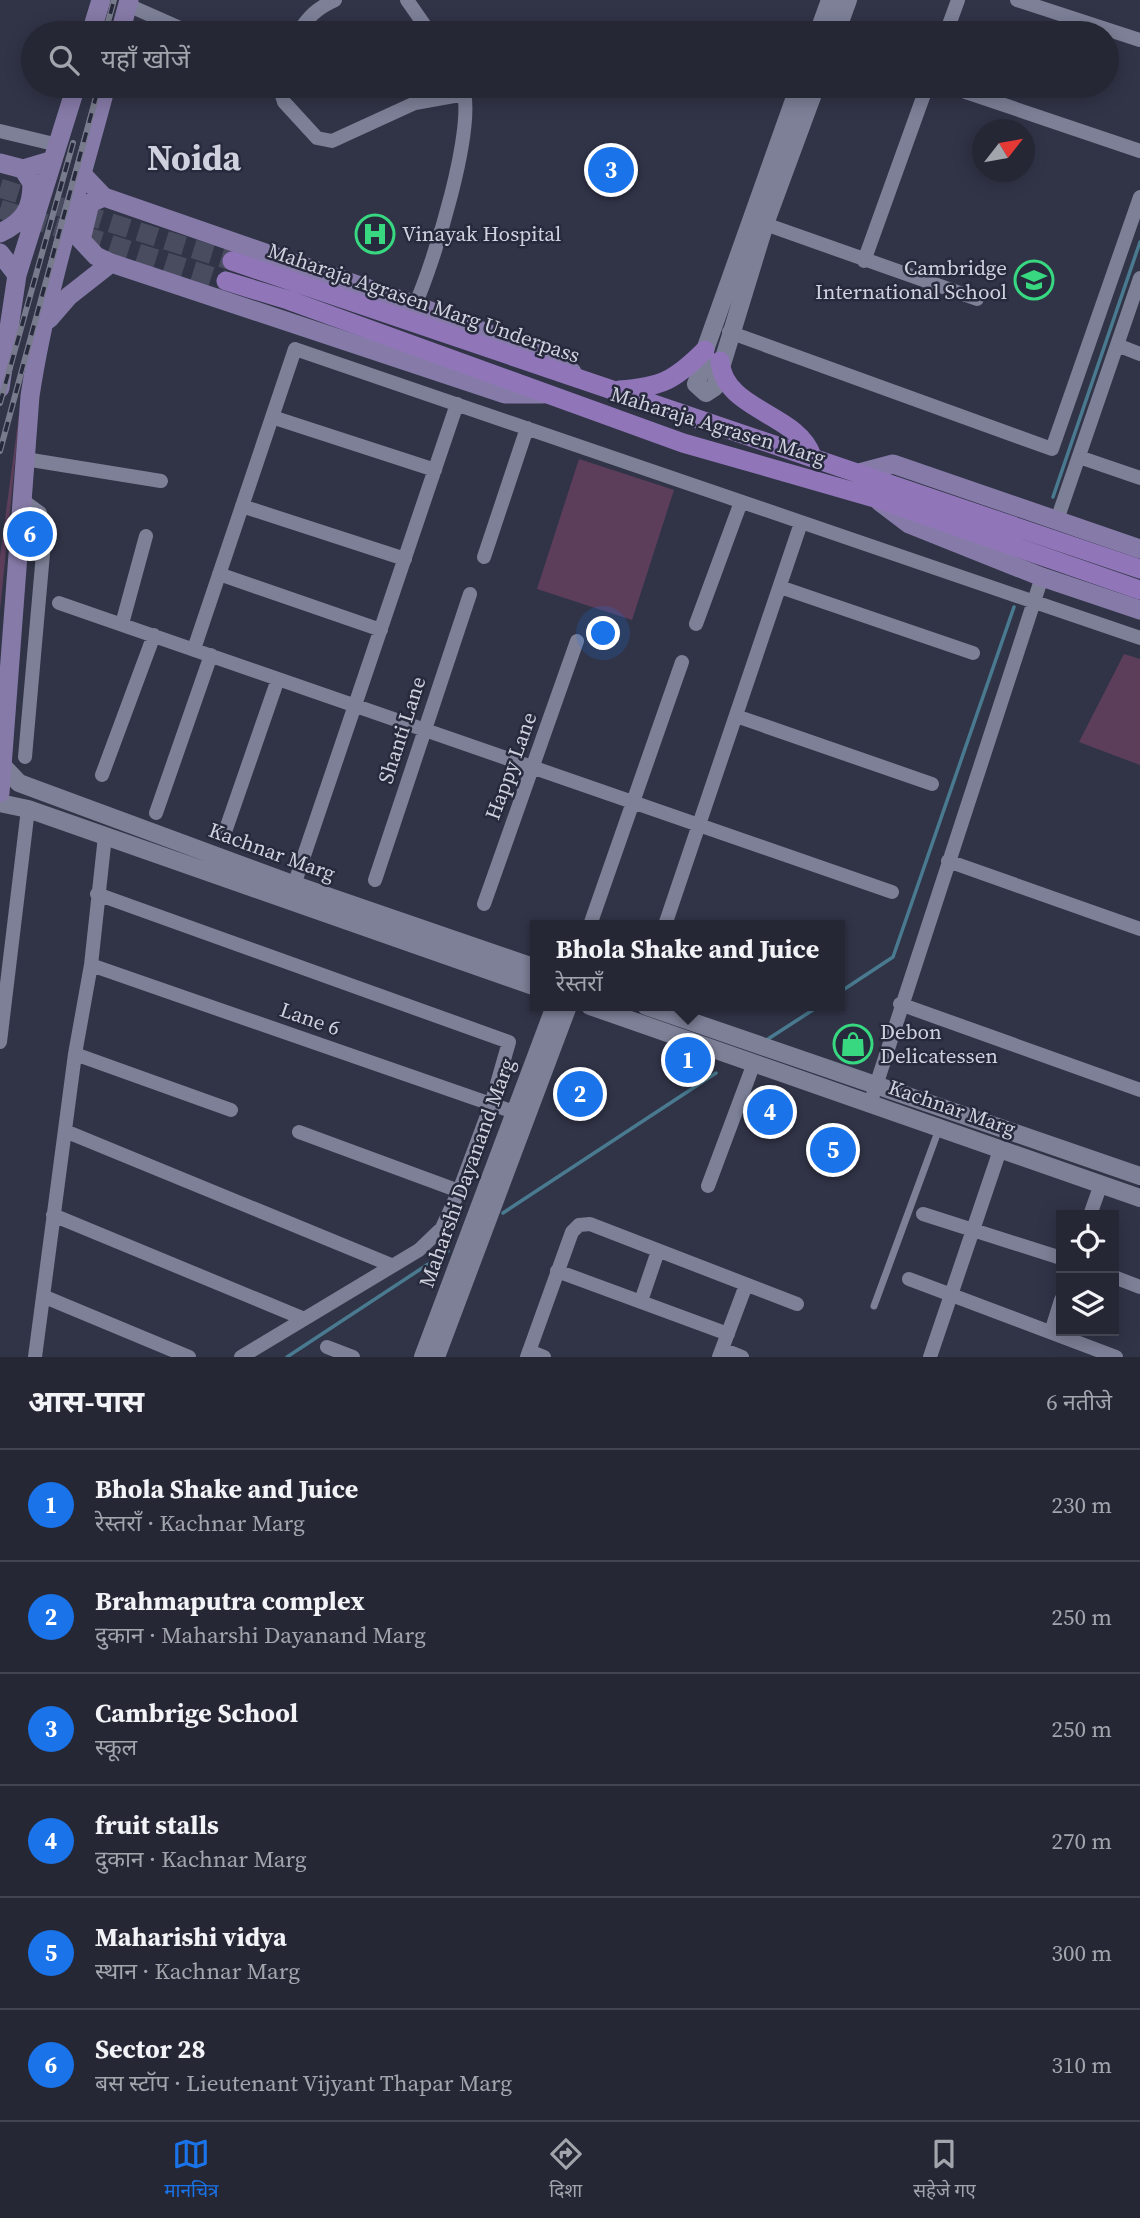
<!DOCTYPE html>
<html lang="hi">
<head>
<meta charset="utf-8">
<style>
  :root { --surface:#252735; --page:#2d2f3d; --text:#f1f3f6; --muted:#a3a5ad; --line:#424450; --accent:#1a73e8 }
  body { margin:0; font-family:"Source Serif 4","Noto Sans Devanagari",serif; background:var(--page); color:var(--text) }
  .controls { position:absolute; right:21px; bottom:21px; display:grid; overflow:hidden; border-radius:0px; box-shadow:0 4px 18px #0003 }
  .controls button { width:63px; height:63px; display:grid; place-items:center; padding:0; border:0; border-bottom:2px solid var(--line); background:var(--surface); color:var(--text); font:35px sans-serif }
  .compass { position:absolute; left:972px; top:119px; width:63px; height:63px; border-radius:50%; background:var(--surface); box-shadow:0 4px 18px #0003; rotate:59deg }
  .you { position:absolute; left:604px; top:634px; width:24px; height:24px; margin:-18px; border:5px solid #fff; border-radius:50%; background:#1a73e8; box-shadow:0 0 0 10px #1a73e833 }
  .badge { display:grid; place-items:center; width:46px; height:46px; border-radius:50%; background:var(--accent); color:#fff; font-size:23px; font-weight:700 }
  .pin { position:absolute; translate:-50% -50%; border:4px solid #fff; box-shadow:0 2px 7px #0006 }
  .popup { position:absolute; left:530px; top:920px; width:315px; height:91px; box-sizing:border-box; display:grid; place-content:center; border-radius:0px; background:var(--surface); filter:drop-shadow(0 2px 5px #0005); font-size:23px; white-space:nowrap; color:var(--muted) }
  .popup b { font-size:26px; color:var(--text) }
  .popup::after { content:''; position:absolute; left:50%; top:100%; margin-left:-14px; border:14px solid transparent; border-top-color:var(--surface) }
  .list { margin:0; padding:0; list-style:none }
  h2 { display:flex; justify-content:space-between; align-items:center; height:91px; margin:0; padding:0 28px; font-size:30px }
  h2 small { font-size:23px; font-weight:400; color:var(--muted) }
  .list li { display:grid; grid-template-columns:46px 1fr auto; gap:21px; align-items:center; box-sizing:border-box; height:112px; padding:0 28px; border-top:2px solid var(--line) }
  .list b { display:block; font-size:26px; white-space:nowrap }
  .list p { margin:0; font-size:23px; white-space:nowrap; color:var(--muted) }
  .list em { font-size:23px; font-style:normal; color:var(--muted) }
  .icon { flex:none; width:38px; height:38px; fill:none; stroke:currentColor; stroke-width:2; stroke-linecap:round; stroke-linejoin:round }
  .map { position:relative; flex:none; width:1140px; height:1357px; overflow:hidden }
  .search { position:absolute; background:var(--surface); box-shadow:0 4px 18px #0003; left:21px; right:21px; top:21px; height:77px; display:flex; align-items:center; gap:18px; box-sizing:border-box; padding:0 24px; border-radius:38px; color:var(--muted); font-size:26px }
  .sheet { height:763px; background:var(--surface) }
  nav { display:flex; justify-content:space-around; align-items:center; box-sizing:border-box; height:98px; border-top:2px solid var(--line); background:var(--surface); font-size:19px; color:var(--muted) }
  nav a { display:grid; justify-items:center; gap:4px }
  nav .on { color:var(--accent) }
  .map>svg:first-child { display:block }
</style>
</head>
<body>
<div class="map">
<svg width="1140" height="1357" viewBox="0 0 1140 1357">
  <rect width="100%" height="100%" fill="#313447"/>
  <path fill="#5c3e5b" d="M22 392 0 610V557Z
    M579 459 674 490 632 620 537 589Z
    M1124 654 1140 659V765L1079 742Z"/>
  <g fill="none" stroke-linecap="round" stroke-linejoin="round">
    <path stroke="#497a90" stroke-width="3.5" d="M1053 497 1140 242
      M840 992 893 957 1014 607
      M768 1039 819 1006
      M503 1213 716 1073
      M287 1357 448 1251"/>
    <path stroke="#494c5e" stroke-width="19" stroke-dasharray="19 10" stroke-linecap="butt" d="M0 188 232 261
      M0 209 226 281"/>
    <path stroke="#7d8097" stroke-width="7" d="M874 1306 939 1129"/>
    <path stroke="#7d8097" stroke-width="14" d="M407 0 430 33
      M1017 0 1140 40
      M128 5 191 33
      M298 33C308 17 317 8 335 0
      M946 33 958 0
      M279 86 284 102 317 138 332 141 415 103 465 94
      M948 86 1140 151
      M0 131 58 145
      M765 224 977 299
      M864 261 927 86
      M415 305C433 265 478 123 462 86
      M729 332 1052 449 1140 197
      M1117 345 1140 354
      M272 417 435 470
      M1079 457 1140 478
      M25 459 161 481
      M22 500 40 513 45 531 25 757
      M242 506 405 559
      M1057 520 1140 278
      M484 557 527 428
      M219 574 381 630
      M780 587 973 653
      M59 603 892 892
      M122 624 146 536
      M696 624 741 502
      M194 649 295 349 1140 638
      M736 716 932 784
      M102 775 154 635
      M156 813 211 655
      M226 829 278 679
      M948 861 1140 929
      M375 880 470 594
      M97 894 509 1042 491 1105 459 1191 442 1228 419 1250 241 1357
      M291 894 457 404
      M484 904 577 641
      M590 925 682 662
      M665 925 801 523
      M91 965 514 1112
      M900 1004 1140 1090
      M0 1042 28 809
      M75 1054 231 1110
      M870 1104 1042 577
      M65 1131 391 1265
      M299 1132 459 1191
      M708 1186 754 1063
      M923 1214 1061 1258
      M53 1215 302 1318
      M1090 1215 1101 1184
      M557 1271 728 1334
      M1114 1277 1140 1287
      M909 1279 1116 1357
      M45 1297 189 1357
      M641 1301 658 1251
      M1051 1332 1061 1300
      M327 1347 353 1357
      M722 1349 742 1357
      M529 1351 544 1357
      M35 1357 75 1054 91 965 105 836
      M527 1357 572 1232 579 1225 590 1224 797 1304
      M719 1357 746 1285
      M930 1357 1000 1150"/>
    <path stroke="#7d8097" stroke-width="18" d="M818 33 830 0
      M836 33 848 0
      M799 86 705 350 703 367 696 384 706 393 715 387 765 224 816 86
      M2 765 19 783 295 885 536 968
      M0 803 28 809 536 987
      M590 1006 1140 1198
      M646 1006 1140 1176
      M423 1357 555 1006
      M436 1357 568 1006"/>
    <path stroke="#867ba8" stroke-width="19" d="M91 33 101 0
      M120 33 129 0
      M0 163 23 169 53 160
      M83 175 104 197 415 305 541 354 572 372
      M104 197 90 203 81 240 96 256 111 263
      M0 233C23 222 32 210 32 183L23 169
      M0 253 17 275
      M49 319 69 296 111 263 505 394H543
      M0 388 17 275 76 86
      M859 473 893 464 1140 549
      M880 502 909 524 1042 577 1140 610
      M0 793 30 396C46 291 79 188 106 86"/>
    <path stroke="#9076b9" stroke-width="19" d="M232 261 1140 569
      M226 281 288 300 683 443 875 498 1140 590
      M720 361C724 411 798 413 812 456
      M619 390C662 387 675 380 705 350"/>
    <defs>
      <path id="rail" d="M105 33 114 0
        M0 403 73 143
        M0 451 99 86"/>
    </defs>
    <use href="#rail" stroke="#787b8b" stroke-width="6"/>
    <use href="#rail" stroke="#27293c" stroke-width="3.5" stroke-dasharray="10" stroke-linecap="butt"/>
  </g>
  <defs>
    <symbol id="hospital-ring" viewBox="-11 -11 22 22"><circle r="9.5" fill="#27293c" stroke="#37d880" stroke-width="1.5"/><path d="M-5-5h3v3.5h4V-5h3V5h-3V1.5h-4V5h-3Z" fill="#37d880"/></symbol>
    <symbol id="school-ring" viewBox="-11 -11 22 22"><circle r="9.5" fill="#27293c" stroke="#37d880" stroke-width="1.5"/><path d="M0-5L7-2L0 1L-7-2ZM-4 1L0 2.5L4 1V4Q0 6-4 4Z" fill="#37d880"/></symbol>
    <symbol id="shop-ring" viewBox="-11 -11 22 22"><circle r="9.5" fill="#27293c" stroke="#37d880" stroke-width="1.5"/><path d="M-5-2.5h2.3a2.7 3.5 0 0 1 5.4 0H5L5.5 6h-11ZM-1.5-2.5h3a1.5 2.3 0 0 0-3 0Z" fill="#37d880"/></symbol>
  </defs>
  <g fill-rule="evenodd">
    <use href="#hospital-ring" x="353" y="212" width="44" height="44"/>
    <use href="#school-ring" x="1012" y="258" width="44" height="44"/>
    <use href="#shop-ring" x="831" y="1022" width="44" height="44"/>
  </g>
  <g text-anchor="middle" stroke-width="5" stroke-linejoin="round" paint-order="stroke">
    <g font-size="21" fill="#cfd1de" stroke="#27293c" text-anchor="start">
      <text x="402" y="241">Vinayak Hospital</text>
      <text x="1007" y="275" text-anchor="end">Cambridge<tspan x="1007" dy="24">International School</tspan></text>
      <text x="880" y="1039">Debon<tspan x="880" dy="24">Delicatessen</tspan></text>
    </g>
    <g font-size="21" fill="#cfd1de" stroke="#27293c">
      <text transform="translate(424 303) rotate(19)" y="7">Maharaja Agrasen Marg Underpass</text>
      <text transform="translate(718 426) rotate(17)" y="7">Maharaja Agrasen Marg</text>
      <text transform="translate(402 730) rotate(-72)" y="7">Shanti Lane</text>
      <text transform="translate(511 766) rotate(-70)" y="7">Happy Lane</text>
      <text transform="translate(272 852) rotate(20)" y="7">Kachnar Marg</text>
      <text transform="translate(310 1019) rotate(19)" y="7">Lane 6</text>
      <text transform="translate(952 1108) rotate(19)" y="7">Kachnar Marg</text>
      <text transform="translate(467 1173) rotate(-70)" y="7">Maharshi Dayanand Marg</text>
    </g>
    <g font-size="35" font-weight="bold" fill="#cfd1de" stroke="#27293c">
      <text x="194" y="170">Noida</text>
    </g>
  </g>
</svg>
<div class="controls">
<button><svg class="icon" aria-label="locate" viewBox="0 0 24 24"><circle cx="12" cy="12" r="6"/><path d="M12 2v4M12 18v4M2 12h4M18 12h4"/></svg></button>
<button><svg class="icon" aria-label="layers" viewBox="0 0 24 24"><path d="M12 4l9 5-9 5-9-5zM3 14l9 5 9-5"/></svg></button>
</div>
<svg class="compass" viewBox="-18 -18 36 36"><path d="M0-13l5 13h-10z" fill="#e53935"/><path d="M0 13l5-13h-10z" fill="#a3a5ad"/></svg>
<div class="you"></div>
<div class="pin badge" style="left:688px;top:1060px">1</div>
<div class="popup"><b>Bhola Shake and Juice</b>रेस्तराँ</div>
<div class="pin badge" style="left:580px;top:1094px">2</div>
<div class="pin badge" style="left:611px;top:170px">3</div>
<div class="pin badge" style="left:770px;top:1112px">4</div>
<div class="pin badge" style="left:833px;top:1150px">5</div>
<div class="pin badge" style="left:30px;top:534px">6</div>
<div class="search"><svg class="icon" aria-label="search" viewBox="0 0 24 24"><circle cx="10" cy="10" r="6"/><path d="M15 15l6 6"/></svg>यहाँ खोजें</div>
</div>
<section class="sheet">
<h2>आस-पास<small>6 नतीजे</small></h2>
<ul class="list">
<li><span class="badge">1</span><div><b>Bhola Shake and Juice</b><p>रेस्तराँ · Kachnar Marg</p></div><em>230 m</em></li>
<li><span class="badge">2</span><div><b>Brahmaputra complex</b><p>दुकान · Maharshi Dayanand Marg</p></div><em>250 m</em></li>
<li><span class="badge">3</span><div><b>Cambrige School</b><p>स्कूल</p></div><em>250 m</em></li>
<li><span class="badge">4</span><div><b>fruit stalls</b><p>दुकान · Kachnar Marg</p></div><em>270 m</em></li>
<li><span class="badge">5</span><div><b>Maharishi vidya</b><p>स्थान · Kachnar Marg</p></div><em>300 m</em></li>
<li><span class="badge">6</span><div><b>Sector 28</b><p>बस स्टॉप · Lieutenant Vijyant Thapar Marg</p></div><em>310 m</em></li>
</ul>
</section>
<nav>
<a class="on"><svg class="icon" aria-label="map" viewBox="0 0 24 24"><path d="M3 6l6-2 6 2 6-2v14l-6 2-6-2-6 2zM9 4v14M15 6v14"/></svg>मानचित्र</a>
<a><svg class="icon" aria-label="directions" viewBox="0 0 24 24"><path d="M12 3l9 9-9 9-9-9zM9 14v-3h6M13 9l2 2-2 2"/></svg>दिशा</a>
<a><svg class="icon" aria-label="saved" viewBox="0 0 24 24"><path d="M7 4h10v16l-5-4-5 4z"/></svg>सहेजे गए</a>
</nav>
</body>
</html>
